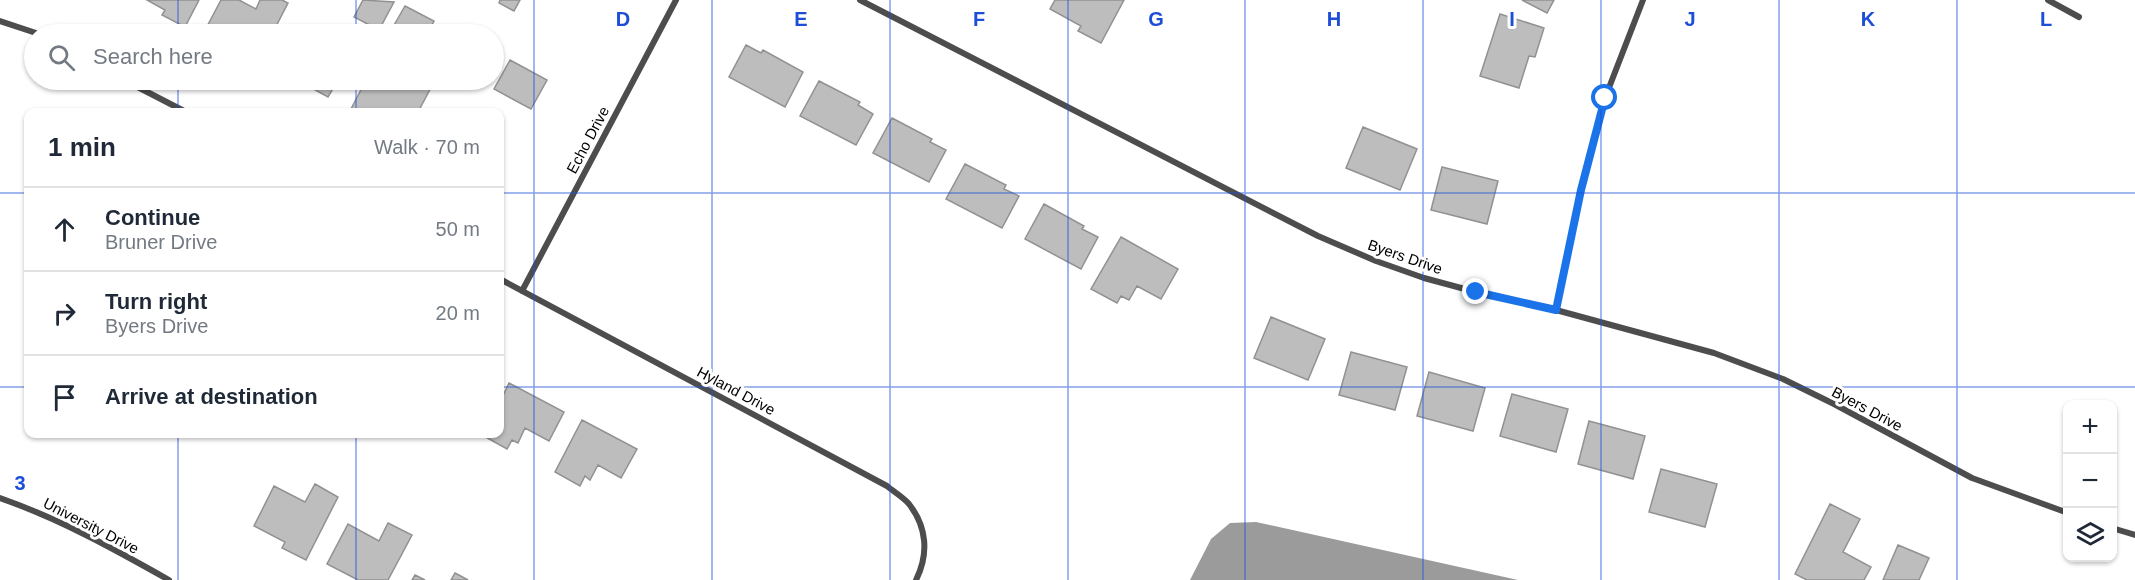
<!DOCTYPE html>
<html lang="en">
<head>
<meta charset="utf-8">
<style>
  :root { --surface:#fff; --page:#f2f2f3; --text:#1f2937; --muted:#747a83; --line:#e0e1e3 }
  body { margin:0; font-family:Arial,sans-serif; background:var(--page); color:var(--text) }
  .controls { position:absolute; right:18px; bottom:18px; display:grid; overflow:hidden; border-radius:12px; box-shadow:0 2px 4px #0004 }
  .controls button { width:54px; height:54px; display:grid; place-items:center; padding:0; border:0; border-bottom:2px solid var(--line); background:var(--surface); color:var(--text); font:30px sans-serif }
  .stop { position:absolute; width:18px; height:18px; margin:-14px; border:4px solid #1a73e8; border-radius:50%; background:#fff }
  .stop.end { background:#1a73e8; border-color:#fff; box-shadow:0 2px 6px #0008 }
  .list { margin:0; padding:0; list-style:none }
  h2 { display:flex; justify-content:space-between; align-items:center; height:78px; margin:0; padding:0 24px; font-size:26px }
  h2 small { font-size:20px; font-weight:400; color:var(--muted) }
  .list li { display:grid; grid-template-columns:39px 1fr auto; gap:18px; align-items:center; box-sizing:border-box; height:84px; padding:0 24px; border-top:2px solid var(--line) }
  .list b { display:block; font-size:22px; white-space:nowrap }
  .list p { margin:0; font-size:20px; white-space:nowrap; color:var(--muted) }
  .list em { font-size:20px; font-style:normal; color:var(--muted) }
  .icon { flex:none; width:33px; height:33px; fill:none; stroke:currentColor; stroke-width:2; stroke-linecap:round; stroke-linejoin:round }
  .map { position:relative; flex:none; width:2135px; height:580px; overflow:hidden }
  .search { position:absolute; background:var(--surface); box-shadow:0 2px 4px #0004; left:24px; top:24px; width:480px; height:66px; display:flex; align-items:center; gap:15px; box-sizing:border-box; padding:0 21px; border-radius:33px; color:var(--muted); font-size:22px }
  .panel { position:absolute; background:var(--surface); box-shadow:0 2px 4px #0004; left:24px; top:108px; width:480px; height:330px; border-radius:12px }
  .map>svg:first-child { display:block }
</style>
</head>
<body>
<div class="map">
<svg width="2135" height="580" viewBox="0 0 2135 580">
  <rect width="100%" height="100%" fill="#fff"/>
  <path fill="#9b9b9b" d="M1256 522 1518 580H1190L1211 539 1230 523Z"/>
  <path fill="#bdbdbd" stroke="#919191" stroke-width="1.5" d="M147 0H199L185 27 162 15 165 10Z
    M221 0H239L256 9 260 0H282L288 3 272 34H209L204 32Z
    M363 0 394 2 379 30 354 17Z
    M500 0H520L514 11 499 3Z
    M1055 0H1124L1101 43 1078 31 1081 26 1050 9Z
    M1522 0H1554L1547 13Z
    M405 6 434 21 427 34H389Z
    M1500 14 1544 28 1535 57 1529 56 1519 88 1480 76Z
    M746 45 761 53 763 50 803 72 785 107 729 77Z
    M510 60 547 80 531 109 494 89Z
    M297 80H338L328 97Z
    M366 80H385L401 88 405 80H429L434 82 418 112H352L350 111Z
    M461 80H476L472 86Z
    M819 81 860 102 858 105 873 114 856 145 800 116Z
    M892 118 932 139 930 142 946 150 929 182 873 153Z
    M1363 127 1417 149 1400 190 1346 168Z
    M965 164 1006 185 1004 189 1019 196 1002 228 946 199Z
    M1442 167 1498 181 1487 224 1431 210Z
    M1044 204 1084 226 1082 229 1098 237 1081 269 1025 239Z
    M1121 237 1178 269 1161 299 1137 286 1129 300 1121 296 1117 303 1091 289Z
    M1271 317 1325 339 1308 380 1254 358Z
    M1351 352 1407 367 1395 410 1339 395Z
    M1429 372 1485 388 1473 431 1417 416Z
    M509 383 564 412 549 441 525 428 518 443 512 440 507 449 482 435 483 434H500V402Z
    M1512 394 1568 409 1556 452 1500 436Z
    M582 420 637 449 621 478 598 465 590 480 585 476 580 486 555 472Z
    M1589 421 1645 436 1633 479 1578 464Z
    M1661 469 1717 484 1705 527 1649 512Z
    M315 484 338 497 306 560 282 548 285 542 254 526 274 486 305 502Z
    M1830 504 1860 519 1843 552 1871 567 1864 580H1807L1795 574Z
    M388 523 412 535 388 580H358L327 564 348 524 379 541Z
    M1898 545 1929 558 1919 580H1883Z
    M455 573 468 580H451Z
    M415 575 425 580H412Z"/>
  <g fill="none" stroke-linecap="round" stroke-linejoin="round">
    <path stroke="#4d4d4d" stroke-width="6" d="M860 0 1318 236 1376 261 1424 278 1476 292 1556 310 1714 353 1783 379 1834 404 1972 478 2068 513
      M2048 0 2079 17
      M0 21 39 34
      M124 80 186 112
      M500 279 887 486C894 492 903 497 909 504 927 527 929 554 916 580
      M522 291 676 0
      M1556 310 1581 190 1605 98 1643 0
      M0 498C60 519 114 549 169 580
      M2112 528 2135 535"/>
  </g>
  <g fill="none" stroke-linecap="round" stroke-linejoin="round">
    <path stroke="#1a73e8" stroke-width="8" d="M1476 292 1556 310 1581 190 1605 98"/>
  </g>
  <path fill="none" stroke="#1d4ed8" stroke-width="1.5" stroke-opacity="0.55" d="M178 0V34M356 0V34M534 0V580M712 0V580M890 0V580M1068 0V580M1245 0V580M1423 0V580M1601 0V580M1779 0V580M1957 0V580M178 80V112M356 80V112M0 193H28M500 193H2135M0 387H28M500 387H2135M178 434V580M356 434V580"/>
  <g text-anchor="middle" stroke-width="6" stroke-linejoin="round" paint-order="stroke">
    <g font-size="15" fill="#000" stroke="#fff">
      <text transform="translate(588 140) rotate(-62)" y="5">Echo Drive</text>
      <text transform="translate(1405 257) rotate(19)" y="5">Byers Drive</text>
      <text transform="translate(736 391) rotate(28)" y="5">Hyland Drive</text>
      <text transform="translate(1867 409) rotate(28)" y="5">Byers Drive</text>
      <text transform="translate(91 526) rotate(27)" y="5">University Drive</text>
    </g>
  </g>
  <g font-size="20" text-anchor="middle" font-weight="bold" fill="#1d4ed8" stroke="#fff" stroke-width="6" stroke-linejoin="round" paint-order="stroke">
    <text x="623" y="26">D</text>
    <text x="801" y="26">E</text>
    <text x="979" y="26">F</text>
    <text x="1156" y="26">G</text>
    <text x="1334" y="26">H</text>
    <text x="1512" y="26">I</text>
    <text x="1690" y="26">J</text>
    <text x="1868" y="26">K</text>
    <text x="2046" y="26">L</text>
    <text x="20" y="490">3</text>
  </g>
</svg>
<div class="controls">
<button>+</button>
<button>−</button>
<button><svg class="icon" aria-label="layers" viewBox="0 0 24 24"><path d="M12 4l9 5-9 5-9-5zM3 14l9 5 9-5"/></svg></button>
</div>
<div class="stop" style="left:1605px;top:98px"></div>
<div class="stop end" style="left:1476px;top:292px"></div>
<div class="search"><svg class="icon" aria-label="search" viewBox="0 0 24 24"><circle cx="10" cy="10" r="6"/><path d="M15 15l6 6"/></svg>Search here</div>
<section class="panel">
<h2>1 min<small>Walk · 70 m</small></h2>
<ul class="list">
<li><svg class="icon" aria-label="ahead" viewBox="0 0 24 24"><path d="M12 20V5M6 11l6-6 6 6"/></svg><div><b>Continue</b><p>Bruner Drive</p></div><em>50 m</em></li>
<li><svg class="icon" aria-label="right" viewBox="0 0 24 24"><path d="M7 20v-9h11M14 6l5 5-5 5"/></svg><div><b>Turn right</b><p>Byers Drive</p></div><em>20 m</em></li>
<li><svg class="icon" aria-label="arrive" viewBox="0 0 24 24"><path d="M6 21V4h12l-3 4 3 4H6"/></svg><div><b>Arrive at destination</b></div></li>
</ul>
</section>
</div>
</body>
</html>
